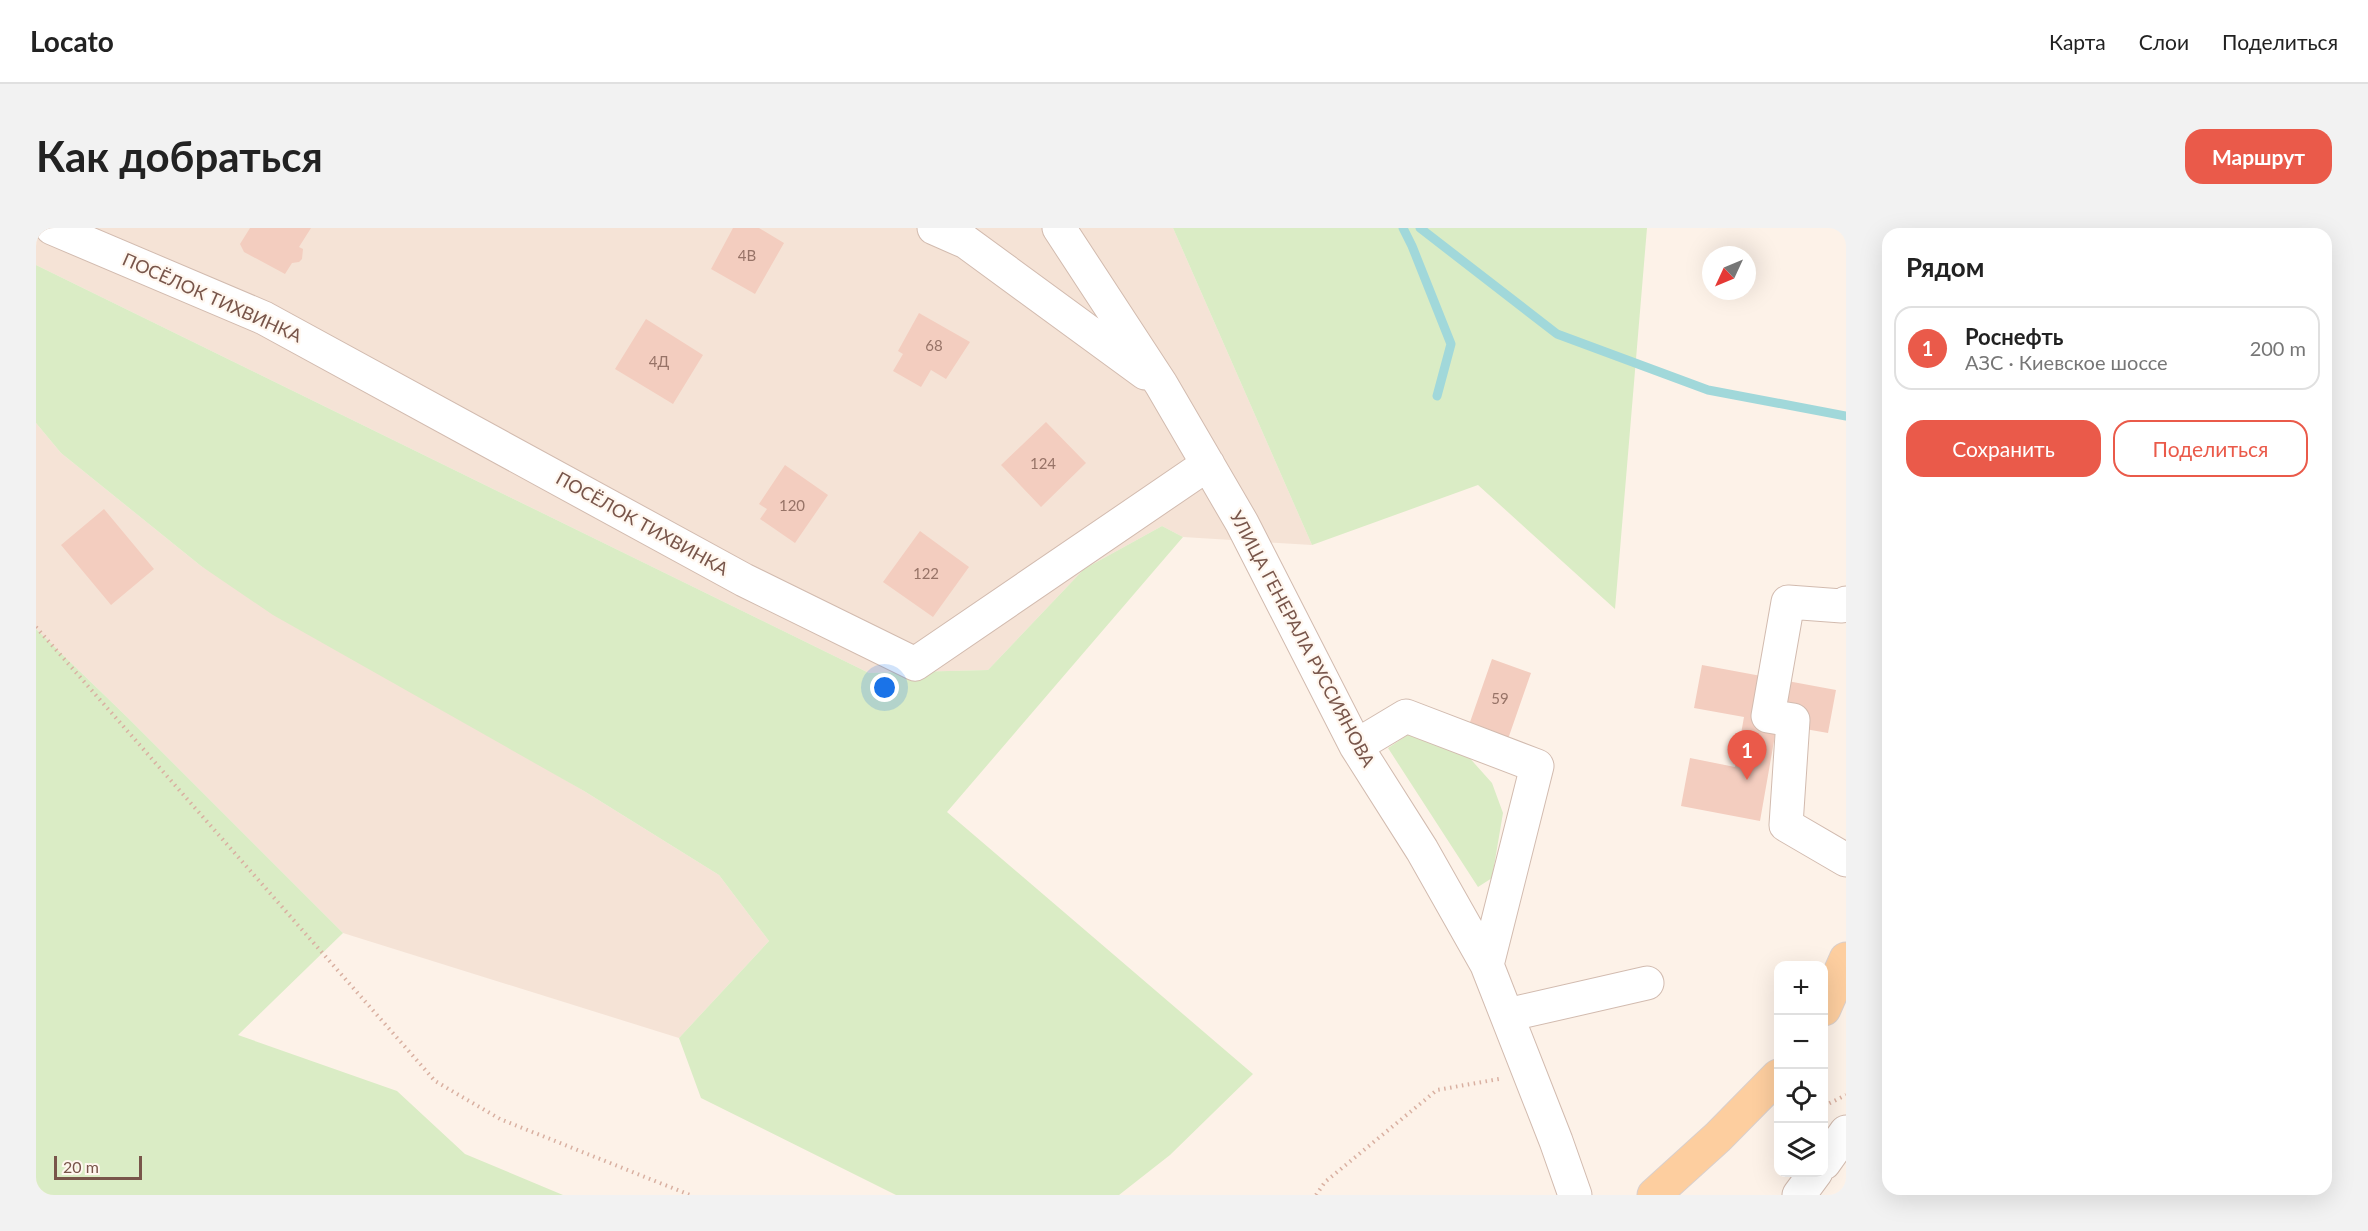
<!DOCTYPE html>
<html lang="ru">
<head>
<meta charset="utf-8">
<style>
  :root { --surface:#fff; --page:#f2f2f2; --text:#222; --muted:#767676; --line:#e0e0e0; --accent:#ea5a4a }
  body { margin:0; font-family:Lato,sans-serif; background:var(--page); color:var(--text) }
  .controls { position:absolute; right:18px; bottom:18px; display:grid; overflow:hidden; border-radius:12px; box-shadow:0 6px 24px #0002 }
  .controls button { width:54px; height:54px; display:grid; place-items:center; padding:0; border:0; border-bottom:2px solid var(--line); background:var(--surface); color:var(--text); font:30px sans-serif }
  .compass { position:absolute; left:1666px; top:18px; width:54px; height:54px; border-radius:50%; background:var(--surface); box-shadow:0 6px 24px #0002; rotate:226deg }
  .scale { position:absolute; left:18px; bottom:15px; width:88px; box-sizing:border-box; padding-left:6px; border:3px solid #78554a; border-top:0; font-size:16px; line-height:21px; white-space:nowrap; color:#78554a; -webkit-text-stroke:4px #fff7ef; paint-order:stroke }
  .you { position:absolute; left:849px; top:460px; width:21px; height:21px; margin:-15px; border:4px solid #fff; border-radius:50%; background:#1a73e8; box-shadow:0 0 0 9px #1a73e833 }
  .badge { display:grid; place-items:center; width:39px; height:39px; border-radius:50%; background:var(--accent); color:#fff; font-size:20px; font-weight:700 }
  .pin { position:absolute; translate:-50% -50px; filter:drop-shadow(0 2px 3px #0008) }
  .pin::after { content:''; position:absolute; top:32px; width:21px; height:18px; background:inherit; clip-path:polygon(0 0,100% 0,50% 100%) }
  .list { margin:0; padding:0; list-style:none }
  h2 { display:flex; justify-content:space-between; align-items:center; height:78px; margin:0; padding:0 24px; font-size:26px }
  h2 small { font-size:20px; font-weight:400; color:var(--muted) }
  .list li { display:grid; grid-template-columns:39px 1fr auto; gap:18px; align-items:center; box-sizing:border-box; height:84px; margin:0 12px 12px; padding:0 12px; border:2px solid var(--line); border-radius:18px }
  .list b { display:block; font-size:22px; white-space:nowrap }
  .list p { margin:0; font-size:20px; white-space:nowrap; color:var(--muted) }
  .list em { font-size:20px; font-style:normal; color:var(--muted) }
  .actions { display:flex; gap:12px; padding:18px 24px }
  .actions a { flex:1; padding:14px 0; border:2px solid var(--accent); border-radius:18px; text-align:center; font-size:21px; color:var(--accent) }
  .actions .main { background:var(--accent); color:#fff }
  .icon { flex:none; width:33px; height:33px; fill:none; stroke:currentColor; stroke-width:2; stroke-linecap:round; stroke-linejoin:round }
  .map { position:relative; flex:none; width:1810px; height:967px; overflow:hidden; border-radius:18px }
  header { display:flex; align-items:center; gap:36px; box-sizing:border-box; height:84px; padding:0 30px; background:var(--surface); border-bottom:2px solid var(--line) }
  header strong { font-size:28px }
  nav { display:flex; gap:33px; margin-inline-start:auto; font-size:21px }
  .intro { display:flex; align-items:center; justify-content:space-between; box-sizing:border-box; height:144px; padding:0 36px }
  h1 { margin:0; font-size:42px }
  .button { padding:15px 27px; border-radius:18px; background:var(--accent); color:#fff; font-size:21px; font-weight:700 }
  main { display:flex; gap:36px; padding:0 36px }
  aside { flex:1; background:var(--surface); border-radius:18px; box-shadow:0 6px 24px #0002 }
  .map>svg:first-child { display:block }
</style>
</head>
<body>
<header>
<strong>Locato</strong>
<nav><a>Карта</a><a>Слои</a><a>Поделиться</a></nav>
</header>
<div class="intro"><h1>Как добраться</h1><a class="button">Маршрут</a></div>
<main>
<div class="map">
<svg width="1810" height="967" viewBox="0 0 1810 967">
  <rect width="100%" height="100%" fill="#fdf2e8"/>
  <path fill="#f5e3d6" d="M0 0H1137L1276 317 1147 309 1126 298 1048 341 952 442 833 445 0 37Z
    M0 195 25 225 165 338 548 563 683 647 733 713 643 810 307 705 91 489 0 401Z"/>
  <path fill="#daecc5" d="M1137 0H1611L1579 381 1442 257 1276 317Z
    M0 37 833 445 952 442 1048 341 1126 298 1147 309 911 584 1217 846 1134 927 1083 967H860L665 870 643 810 733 713 683 647 548 563 237 387 165 338 25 225 0 195Z
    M0 401 91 489 307 705 202 807 361 863 429 926 527 967H0Z
    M1376 504 1422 517 1456 555 1467 585 1456 650 1442 659 1352 520Z"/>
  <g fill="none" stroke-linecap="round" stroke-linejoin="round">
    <path stroke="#a1d8da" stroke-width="9" d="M1367 0 1376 18 1415 116 1401 168
      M1384 0 1521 106 1672 162 1810 188"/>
  </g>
  <path fill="#f3cdbf" d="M214 0H275L263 19 267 21 266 31 263 34 256 35 249 46 208 24 204 16Z
    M697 0H723L748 15 719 66 675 41Z
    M883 85 934 114 910 151 895 142 885 159 857 143 867 126 862 123Z
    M610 91 667 127 637 176 579 141Z
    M1010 194 1050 235 1005 279 965 237Z
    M749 237 792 267 759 315 724 291 731 281 723 276Z
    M68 281 118 341 75 377 25 317Z
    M884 303 933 339 897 389 847 354Z
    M1456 431 1495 445 1472 511 1433 497Z
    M1666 437 1800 462 1792 505 1741 496 1724 593 1645 578 1654 530 1699 539 1708 489 1658 480Z"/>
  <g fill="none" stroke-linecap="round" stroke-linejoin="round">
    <defs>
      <path id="minor" d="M16 0 228 90 708 352 879 436 1172 236
        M898 0 930 14 1109 145
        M1023 0 1125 156 1206 295 1320 518 1386 622 1451 737 1520 913 1539 967
        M1810 375 1806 378 1752 374 1732 488 1757 492 1750 597 1810 632
        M1320 518 1370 488 1501 538 1451 737
        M1471 787 1611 755
        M1788 935 1810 904
        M1763 967 1780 944"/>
      <path id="major" d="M1788 781 1810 731
        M1618 967 1682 909 1742 848"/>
    </defs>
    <use href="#minor" stroke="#d2bbaf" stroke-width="35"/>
    <use href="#major" stroke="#d9cfcc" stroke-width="35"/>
    <path stroke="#d9b0a1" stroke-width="4" stroke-dasharray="1.5 4.5" stroke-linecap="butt" d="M0 399 399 853 464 891 654 967
      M1788 878 1810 867
      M1280 967 1289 954 1401 862 1463 851"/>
    <use href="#minor" stroke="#fff" stroke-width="33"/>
    <use href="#major" stroke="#fdce9f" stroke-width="33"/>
  </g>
  <g text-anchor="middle" stroke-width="4.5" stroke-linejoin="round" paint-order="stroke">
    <g font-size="15" fill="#977367">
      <text x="711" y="33">4В</text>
      <text x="898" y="123">68</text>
      <text x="623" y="139">4Д</text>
      <text x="1007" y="241">124</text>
      <text x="756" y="283">120</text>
      <text x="890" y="351">122</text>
      <text x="1464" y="476">59</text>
    </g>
    <g font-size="18" fill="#78554a" stroke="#fff7ef">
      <text transform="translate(176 70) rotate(24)" y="6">ПОСЁЛОК ТИХВИНКА</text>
      <text transform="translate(606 296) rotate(29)" y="6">ПОСЁЛОК ТИХВИНКА</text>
      <text transform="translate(1266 411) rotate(62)" y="6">УЛИЦА ГЕНЕРАЛА РУССИЯНОВА</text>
    </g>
  </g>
</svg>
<div class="controls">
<button>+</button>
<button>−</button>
<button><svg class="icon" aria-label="locate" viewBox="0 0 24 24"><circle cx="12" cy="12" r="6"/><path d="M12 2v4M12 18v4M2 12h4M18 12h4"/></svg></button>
<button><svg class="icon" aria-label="layers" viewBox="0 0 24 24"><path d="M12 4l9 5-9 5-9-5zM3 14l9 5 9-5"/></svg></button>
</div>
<svg class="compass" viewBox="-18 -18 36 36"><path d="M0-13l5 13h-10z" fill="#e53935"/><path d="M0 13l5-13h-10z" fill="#767676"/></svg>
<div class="scale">20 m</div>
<div class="you"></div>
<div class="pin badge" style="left:1711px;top:552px">1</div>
</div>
<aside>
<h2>Рядом<small></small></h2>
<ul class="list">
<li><span class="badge">1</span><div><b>Роснефть</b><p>АЗС · Киевское шоссе</p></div><em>200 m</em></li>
</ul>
<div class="actions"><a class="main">Сохранить</a><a>Поделиться</a></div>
</aside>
</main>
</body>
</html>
